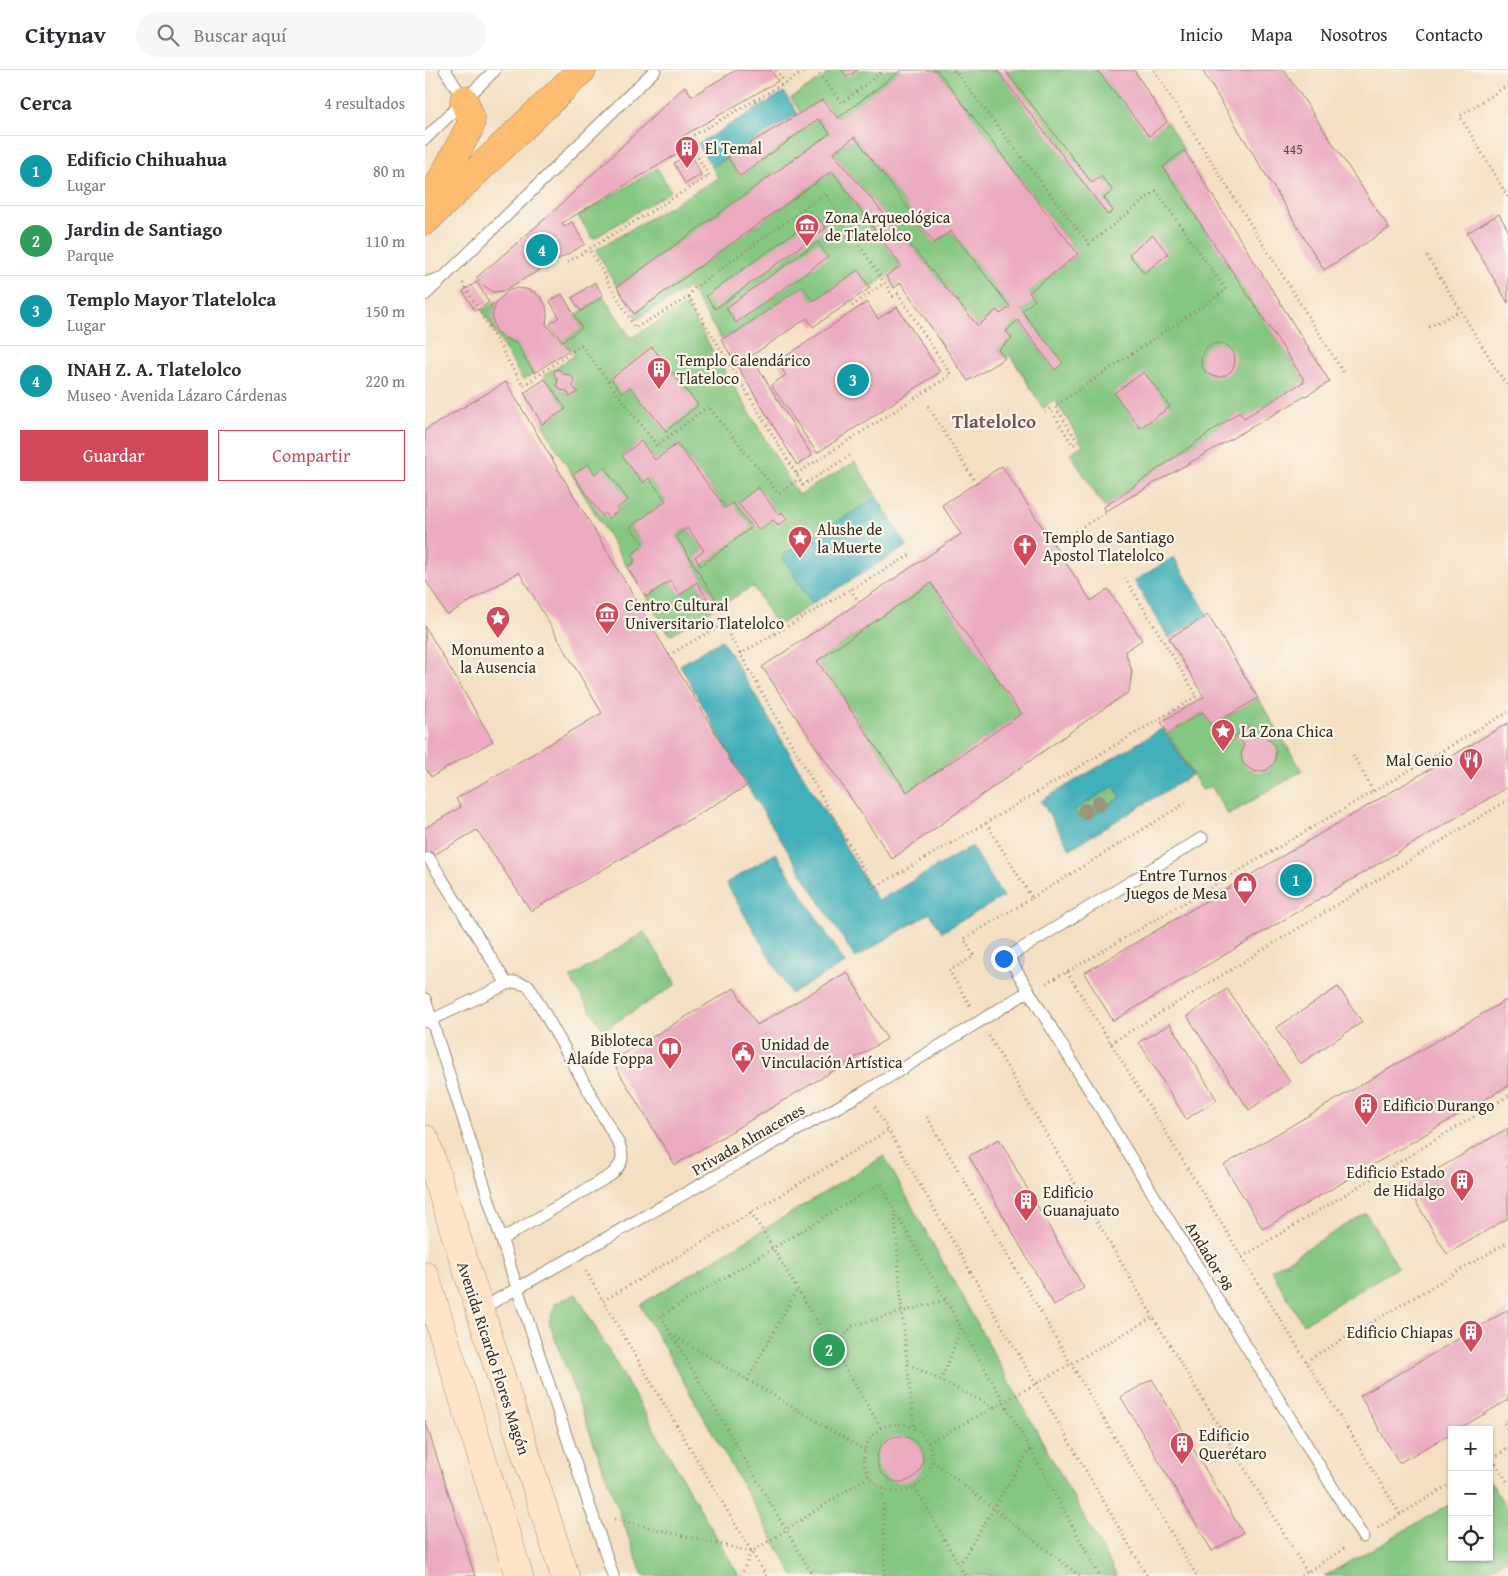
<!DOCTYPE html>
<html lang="es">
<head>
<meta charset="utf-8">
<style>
  :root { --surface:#fff; --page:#f7f7f7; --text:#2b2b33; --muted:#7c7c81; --line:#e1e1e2; --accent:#d1495b }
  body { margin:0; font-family:"Gentium Book Plus",serif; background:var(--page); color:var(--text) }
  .controls { position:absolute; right:15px; bottom:15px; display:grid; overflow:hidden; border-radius:0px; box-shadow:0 1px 4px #0004 }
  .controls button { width:45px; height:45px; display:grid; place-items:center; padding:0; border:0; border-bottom:1px solid var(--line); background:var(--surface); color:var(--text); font:25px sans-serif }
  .you { position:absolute; left:578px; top:888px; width:18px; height:18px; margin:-12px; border:4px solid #fff; border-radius:50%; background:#1a73e8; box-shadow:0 0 0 8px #1a73e833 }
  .badge { display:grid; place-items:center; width:32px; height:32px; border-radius:50%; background:var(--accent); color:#fff; font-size:16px; font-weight:700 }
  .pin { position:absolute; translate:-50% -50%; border:2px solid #fff; box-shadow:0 1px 5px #0006 }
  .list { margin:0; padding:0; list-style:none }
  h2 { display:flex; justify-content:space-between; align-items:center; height:65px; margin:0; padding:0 20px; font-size:21px }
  h2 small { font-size:16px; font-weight:400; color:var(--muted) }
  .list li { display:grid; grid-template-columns:32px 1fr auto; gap:15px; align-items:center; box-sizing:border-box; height:70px; padding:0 20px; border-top:1px solid var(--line) }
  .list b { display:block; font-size:19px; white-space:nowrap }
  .list p { margin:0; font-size:16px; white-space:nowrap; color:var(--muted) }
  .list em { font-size:16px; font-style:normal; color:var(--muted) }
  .actions { display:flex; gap:10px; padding:15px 20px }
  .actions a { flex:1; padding:11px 0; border:1px solid var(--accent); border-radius:0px; text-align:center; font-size:18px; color:var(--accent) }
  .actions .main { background:var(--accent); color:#fff }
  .icon { flex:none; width:28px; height:28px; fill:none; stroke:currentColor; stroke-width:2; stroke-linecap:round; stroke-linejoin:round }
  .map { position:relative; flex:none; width:1083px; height:1506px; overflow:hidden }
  header { display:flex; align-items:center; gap:30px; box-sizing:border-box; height:70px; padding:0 25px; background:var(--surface); border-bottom:1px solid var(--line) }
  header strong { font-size:24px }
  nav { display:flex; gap:28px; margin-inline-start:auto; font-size:18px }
  .search { width:350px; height:45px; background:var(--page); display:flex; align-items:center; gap:12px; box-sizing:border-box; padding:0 18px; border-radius:28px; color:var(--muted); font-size:19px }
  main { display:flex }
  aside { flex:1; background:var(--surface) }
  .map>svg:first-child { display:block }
</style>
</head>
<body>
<header>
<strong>Citynav</strong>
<div class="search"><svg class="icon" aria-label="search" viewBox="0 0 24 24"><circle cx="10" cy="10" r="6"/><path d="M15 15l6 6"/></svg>Buscar aquí</div>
<nav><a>Inicio</a><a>Mapa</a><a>Nosotros</a><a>Contacto</a></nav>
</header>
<main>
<aside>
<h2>Cerca<small>4 resultados</small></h2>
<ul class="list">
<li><span class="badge" style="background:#0f9aa8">1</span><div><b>Edificio Chihuahua</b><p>Lugar</p></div><em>80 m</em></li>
<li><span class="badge" style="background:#2e9e5b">2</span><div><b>Jardin de Santiago</b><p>Parque</p></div><em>110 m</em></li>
<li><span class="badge" style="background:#0f9aa8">3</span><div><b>Templo Mayor Tlatelolca</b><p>Lugar</p></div><em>150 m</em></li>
<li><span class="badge" style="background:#0f9aa8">4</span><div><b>INAH Z. A. Tlatelolco</b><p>Museo · Avenida Lázaro Cárdenas</p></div><em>220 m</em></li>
</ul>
<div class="actions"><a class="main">Guardar</a><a>Compartir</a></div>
</aside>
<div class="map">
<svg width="1083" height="1506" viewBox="0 0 1083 1506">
  <rect width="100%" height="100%" fill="#fbf7ec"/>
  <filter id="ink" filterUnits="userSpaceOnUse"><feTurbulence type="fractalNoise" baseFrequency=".02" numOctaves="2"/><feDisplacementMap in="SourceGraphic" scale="10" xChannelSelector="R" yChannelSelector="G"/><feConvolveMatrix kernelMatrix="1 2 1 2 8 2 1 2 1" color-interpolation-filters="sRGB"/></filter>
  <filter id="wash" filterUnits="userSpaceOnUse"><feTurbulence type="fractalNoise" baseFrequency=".0096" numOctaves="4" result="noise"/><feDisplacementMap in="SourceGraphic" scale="20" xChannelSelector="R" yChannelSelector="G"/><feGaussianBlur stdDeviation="1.12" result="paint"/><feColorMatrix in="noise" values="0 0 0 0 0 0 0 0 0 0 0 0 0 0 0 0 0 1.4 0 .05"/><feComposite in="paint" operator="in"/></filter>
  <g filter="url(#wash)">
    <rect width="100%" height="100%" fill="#f4dfc3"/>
    <path fill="#83c680" stroke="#5f784f" d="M399 0H476L413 48 397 30 376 43 366 28 402 5Z
      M512 0H572L683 145 688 141 679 128 688 121 676 106 667 113 580 0H672L725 65 742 52 759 80 738 97 880 311 819 348 814 342 679 437 645 383 658 375 630 330 618 338 585 285 580 288 573 280 586 268 581 261 593 250 629 300 637 293 597 241 610 230 604 222 653 184Z
      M393 49 405 63 192 217 171 180 293 108 287 97 302 87 315 106Z
      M430 67 509 173 526 161 585 237 575 244 572 240 553 256 408 83Z
      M232 98 246 121 168 169 153 146Z
      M407 101 476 196 445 218 433 200 388 231 378 217 310 263 296 269 264 217 212 249 209 244Z
      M178 226 206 268 261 235 373 425 430 392 452 427 357 486 387 534 352 556 328 516 295 536 251 466 262 458 279 480 270 487 277 496 327 457 308 433 301 438 252 374 230 390 216 372 197 385 218 413 224 408 241 431 205 457 219 475 206 485 210 491 202 497 117 354 141 339 118 306 150 285 138 271 157 258 150 246Z
      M72 231C65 246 67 261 81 270 85 272 90 273 92 275 98 280 105 296 109 303L98 310 57 240Z
      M245 511 255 525 272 512 288 539 245 565 221 527Z
      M506 513 596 644 482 722 392 591Z
      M833 628 877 701 803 745 786 716 777 720 743 663 778 642 787 655Z
      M689 716 696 727 657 751 650 740Z
      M219 862 252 914 178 960 145 908Z
      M459 1086 692 1506H369L215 1235Z
      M941 1143 973 1197 878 1254 846 1200Z
      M151 1224 314 1506H218L124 1252 131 1233Z
      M1065 1411 1083 1441V1488L1052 1506H900L1027 1433V1487H1064V1412Z"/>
    <path fill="#3fafb9" stroke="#3d6c6c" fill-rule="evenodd" d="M359 22 373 44 287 97 273 74Z
      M452 427 482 476 387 534 357 486Z
      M749 487 783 545 744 568 709 511Z
      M297 570 453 831 547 776 578 827 517 862 505 843 430 888 322 716 255 595Z
      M738 658 767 705 645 779 616 731ZM689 716 696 727 657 751 650 740Z
      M351 783 420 893 366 924 301 813Z"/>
    <g id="blocks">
      <path fill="#ebaac0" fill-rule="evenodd" d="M311 0H346L353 11 253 69 259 80 137 153 139 157 147 152 160 174 78 221 68 222 58 215 51 208 128 142 260 16 267 26Z
        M417 0H433L422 7Z
        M476 0H512L653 184 604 222 610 230 597 241 638 293 630 300 593 250 581 261 587 268 573 280 580 288 543 311 476 213 469 218 461 206 476 196 407 101 209 244 192 217 405 63 393 49 315 106 302 87 397 30 413 48ZM430 67 509 173 526 161 585 237 575 244 572 240 553 256 408 83Z
        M572 0H580L667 113 676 106 688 121 679 128 688 141 683 145Z
        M672 0H709L742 52 724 66Z
        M777 0H859L964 158 899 200Z
        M759 80 905 312 681 441 679 437 814 342 819 348 880 311 738 97Z
        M265 84 276 105 260 114 249 93Z
        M1074 144 1083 160V233L1042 163Z
        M392 146 401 158 290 239 281 226Z
        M728 165 743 184 719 203 704 184Z
        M393 172 403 187 311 253 301 238Z
        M433 200 445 218 388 257 382 248 326 286 387 386 372 395 296 269 310 263 378 216 388 231Z
        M52 212 64 233 50 241 38 221Z
        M170 212 178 226 156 241 147 228Z
        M92 218 101 219 109 222 116 228 121 236 122 245 121 254 144 280 109 303 92 274 79 268 72 262 69 255 67 246 72 231 83 221Z
        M137 224 157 258 138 271 125 254 134 247 125 231Z
        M442 232 453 249 472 237 515 302 392 383 346 315 361 305 352 292Z
        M776 290a17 17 0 1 1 34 0a17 17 0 1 1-34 0Z
        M227 277 273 335 241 361 205 317 197 323 186 309Z
        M134 299 138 304 146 305 149 310 148 317 153 322 145 327 142 321 135 320 132 315 133 309 130 307 129 303 130 300Z
        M719 302 745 337 715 358 689 323Z
        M120 309 141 339 117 354 99 323Z
        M81 312 322 716 106 841 52 760 0 790V758L36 737 31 729 177 643 94 502 22 545 0 509V360Z
        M216 371 230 390 252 374 301 438 308 433 327 457 276 496 270 487 279 480 262 458 251 466 295 536 288 539 272 512 255 525 245 511 221 527 202 497 210 491 206 485 219 475 205 457 241 431 224 408 218 413 197 386Z
        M163 394 170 404 179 397 203 430 192 438 194 441 183 448 180 443 177 446 148 405Z
        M577 396 666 531 683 519 717 570 700 581 707 601 704 622 675 641 467 789 337 597 536 464 517 435ZM506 513 596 644 482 722 392 591Z
        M333 417 354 445 357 442 362 449 353 456 348 450 334 460 313 433Z
        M783 545 833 628 787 655 778 642 743 663 736 652 779 627 744 568Z
        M0 556 68 671 6 707 0 697Z
        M1083 653V717L688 951 659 903Z
        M822 656 828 668 834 666 840 667 845 670 849 675 851 680 850 692 842 700 831 702 820 696 817 691 816 685 819 674 810 666Z
        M422 902 462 969 250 1095 187 991 309 918 332 955Z
        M913 917 937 952 875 994 851 958Z
        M802 919 865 1012 824 1040 762 946Z
        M1083 929V1016L838 1159 799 1095Z
        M745 954 792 1030 761 1049 714 972Z
        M1083 1058V1148L1022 1184 982 1117Z
        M574 1069 659 1218 629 1235 544 1086Z
        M1083 1240V1330L1032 1360H1027V1363L974 1393 935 1326Z
        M727 1309 818 1463 787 1481 696 1327Z
        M0 1350 50 1506H0Z
        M452 1389a23 23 0 1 1 46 0a23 23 0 1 1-46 0Z"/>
    </g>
  </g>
  <g filter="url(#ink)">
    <use href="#blocks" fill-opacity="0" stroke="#988470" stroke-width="1"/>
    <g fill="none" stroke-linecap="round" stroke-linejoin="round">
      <defs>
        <path id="lane" d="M20 0 39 30
          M0 69 70 0
          M0 213 19 207 230 0
          M0 225 18 208
          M777 768 583 887 938 1467
          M4 788 82 914
          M0 929 92 1218 188 1506
          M2 952 82 914 90 912 104 916 194 1074C200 1089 197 1094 186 1105L77 1169
          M54 1240 441 1021 604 921"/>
        <path id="secondary" d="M0 1069 140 1506
          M0 1206 94 1506"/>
        <path id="primary" d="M0 140 45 57 46 49 39 30
          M0 151 157 0"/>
      </defs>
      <use href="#lane" stroke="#988470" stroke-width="13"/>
      <use href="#secondary" stroke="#988470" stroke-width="29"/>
      <use href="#primary" stroke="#988470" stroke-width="29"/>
      <path stroke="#988470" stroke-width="3" stroke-dasharray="1 4" stroke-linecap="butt" d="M351 0 360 13 262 69 284 106 164 179 210 258 264 227 378 415 426 385
        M391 0 417 33 459 0
        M529 0 664 174 731 121 801 220 630 336 653 372 648 375 625 339 620 342
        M729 0 920 305
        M360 13 382 0
        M1083 15 1035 46 1083 127
        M1002 186 1083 318
        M143 192 164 179
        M38 213 98 316 156 275 232 376 283 336 354 424 374 408
        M264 227 268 219 400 123 468 226 473 224 526 305 371 404
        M427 236 459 213
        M1004 257 1035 241
        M503 336 551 413
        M628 474 682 442
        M425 519 434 532
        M315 584 487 484
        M244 585 298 554 449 818 561 753 772 626 700 508
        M928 685 948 721
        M607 828 762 732
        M642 902 975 1444
        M621 913 642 902 1083 642
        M545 935 524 901 549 886 539 869 607 828 561 753
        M564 966 728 1247
        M686 973 1083 730
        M450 1037 722 1506
        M502 1047 646 1294 772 1506
        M326 1142 456 1358
        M470 1145 477 1243 489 1358
        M817 1187 1083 1026
        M161 1201 178 1231
        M246 1264 441 1381
        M409 1280 427 1256 520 1230
        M881 1291 1083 1172
        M483 1294 569 1337
        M322 1310 372 1220
        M516 1311 536 1258
        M1083 1350 1079 1353 1083 1360
        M439 1388a34 34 0 1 1 68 0a34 34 0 1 1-68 0Z
        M503 1373 579 1332 728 1247 882 1502
        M1068 1389 1083 1413
        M508 1391 655 1506
        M1064 1391 1083 1378
        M490 1417 540 1506
        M458 1419 460 1506
        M189 1449 327 1482 444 1406
        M953 1458 1027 1413
        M534 1495 605 1379
        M316 1506 326 1482
        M341 1506 178 1231 464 1060
        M388 1506 236 1246 456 1113 470 1142 579 1332 675 1506
        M876 1506 922 1477"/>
      <use href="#lane" stroke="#fff" stroke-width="11"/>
      <use href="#secondary" stroke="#fee4c6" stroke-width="28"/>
      <use href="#primary" stroke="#fdbc70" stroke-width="28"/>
    </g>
    <g fill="#9a9578">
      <circle cx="674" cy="733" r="8"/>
      <circle cx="660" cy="741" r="8"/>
    </g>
  </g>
  <defs>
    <symbol id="building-pin" viewBox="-11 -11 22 30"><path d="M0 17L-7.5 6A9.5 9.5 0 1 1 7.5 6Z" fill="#d1495b" stroke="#fbf7ec"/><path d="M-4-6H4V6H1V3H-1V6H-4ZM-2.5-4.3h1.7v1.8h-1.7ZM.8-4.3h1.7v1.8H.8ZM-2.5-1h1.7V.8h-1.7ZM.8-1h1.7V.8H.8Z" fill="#fff"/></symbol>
    <symbol id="museum-pin" viewBox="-11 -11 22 30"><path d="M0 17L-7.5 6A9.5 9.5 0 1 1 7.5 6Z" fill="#d1495b" stroke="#fbf7ec"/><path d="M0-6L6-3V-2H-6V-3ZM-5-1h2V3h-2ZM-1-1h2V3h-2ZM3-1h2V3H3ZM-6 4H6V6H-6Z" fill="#fff"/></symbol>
    <symbol id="sight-pin" viewBox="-11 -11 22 30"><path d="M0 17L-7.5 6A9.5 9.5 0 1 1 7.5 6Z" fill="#d1495b" stroke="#fbf7ec"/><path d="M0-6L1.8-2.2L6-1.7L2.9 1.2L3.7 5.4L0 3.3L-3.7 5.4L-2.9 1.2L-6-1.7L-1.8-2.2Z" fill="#fff"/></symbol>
    <symbol id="church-pin" viewBox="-11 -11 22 30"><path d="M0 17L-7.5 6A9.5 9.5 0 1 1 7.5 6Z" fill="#d1495b" stroke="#fbf7ec"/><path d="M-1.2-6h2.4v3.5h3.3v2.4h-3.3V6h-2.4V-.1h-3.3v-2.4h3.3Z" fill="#fff"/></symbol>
    <symbol id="restaurant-pin" viewBox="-11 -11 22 30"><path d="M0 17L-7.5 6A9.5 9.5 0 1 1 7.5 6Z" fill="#d1495b" stroke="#fbf7ec"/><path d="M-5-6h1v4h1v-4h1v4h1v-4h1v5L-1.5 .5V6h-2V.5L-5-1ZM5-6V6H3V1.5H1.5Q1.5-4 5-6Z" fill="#fff"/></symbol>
    <symbol id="shop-pin" viewBox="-11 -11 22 30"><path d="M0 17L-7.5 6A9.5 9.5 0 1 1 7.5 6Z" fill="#d1495b" stroke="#fbf7ec"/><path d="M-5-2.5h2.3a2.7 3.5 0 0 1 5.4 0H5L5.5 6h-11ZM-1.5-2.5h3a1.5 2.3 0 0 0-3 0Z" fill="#fff"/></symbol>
    <symbol id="library-pin" viewBox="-11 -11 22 30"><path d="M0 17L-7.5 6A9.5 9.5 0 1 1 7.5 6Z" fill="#d1495b" stroke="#fbf7ec"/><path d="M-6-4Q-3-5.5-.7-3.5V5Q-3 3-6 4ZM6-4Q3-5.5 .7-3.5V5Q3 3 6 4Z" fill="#fff"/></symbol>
    <symbol id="civic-pin" viewBox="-11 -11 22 30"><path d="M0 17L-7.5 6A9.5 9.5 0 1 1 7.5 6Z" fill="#d1495b" stroke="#fbf7ec"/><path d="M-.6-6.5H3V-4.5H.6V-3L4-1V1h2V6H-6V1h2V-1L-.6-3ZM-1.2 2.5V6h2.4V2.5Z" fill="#fff"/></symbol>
  </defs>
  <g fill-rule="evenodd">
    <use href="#building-pin" x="248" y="64" width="28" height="38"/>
    <use href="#museum-pin" x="368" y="142" width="28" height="38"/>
    <use href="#building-pin" x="220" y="285" width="28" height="38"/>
    <use href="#sight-pin" x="361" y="454" width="28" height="38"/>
    <use href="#church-pin" x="586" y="462" width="28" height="38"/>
    <use href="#museum-pin" x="168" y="530" width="28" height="38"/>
    <use href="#sight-pin" x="59" y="534" width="28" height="38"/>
    <use href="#sight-pin" x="784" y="647" width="28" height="38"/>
    <use href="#restaurant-pin" x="1032" y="676" width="28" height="38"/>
    <use href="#shop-pin" x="806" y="800" width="28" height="38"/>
    <use href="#library-pin" x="231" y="965" width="28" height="38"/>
    <use href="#civic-pin" x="304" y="969" width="28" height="38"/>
    <use href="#building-pin" x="927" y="1021" width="28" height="38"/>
    <use href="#building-pin" x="1023" y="1097" width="28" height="38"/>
    <use href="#building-pin" x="587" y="1117" width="28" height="38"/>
    <use href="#building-pin" x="1032" y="1248" width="28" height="38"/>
    <use href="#building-pin" x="743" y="1360" width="28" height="38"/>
  </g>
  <g text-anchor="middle" stroke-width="4.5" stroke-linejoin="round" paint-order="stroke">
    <g font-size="14" fill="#674a46">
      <text x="868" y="84">445</text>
    </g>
    <g font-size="16" fill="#3b2a1e" stroke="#fbf7ec" text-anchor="start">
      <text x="280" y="84">El Temal</text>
      <text x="400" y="153">Zona Arqueológica<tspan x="400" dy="18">de Tlatelolco</tspan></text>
      <text x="252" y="296">Templo Calendárico<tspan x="252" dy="18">Tlateloco</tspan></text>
      <text x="392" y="465">Alushe de<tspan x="392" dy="18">la Muerte</tspan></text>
      <text x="618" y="473">Templo de Santiago<tspan x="618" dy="18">Apostol Tlatelolco</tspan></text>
      <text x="200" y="541">Centro Cultural<tspan x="200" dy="18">Universitario Tlatelolco</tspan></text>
      <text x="73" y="585" text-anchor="middle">Monumento a<tspan x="73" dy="18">la Ausencia</tspan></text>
      <text x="816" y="667">La Zona Chica</text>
      <text x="1028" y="696" text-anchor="end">Mal Genio</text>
      <text x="802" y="811" text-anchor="end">Entre Turnos<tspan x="802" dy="18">Juegos de Mesa</tspan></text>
      <text x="228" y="976" text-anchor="end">Bibloteca<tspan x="228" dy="18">Alaíde Foppa</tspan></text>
      <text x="336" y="980">Unidad de<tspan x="336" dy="18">Vinculación Artística</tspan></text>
      <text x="958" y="1041">Edificio Durango</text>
      <text x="1020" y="1108" text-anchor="end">Edificio Estado<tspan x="1020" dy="18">de Hidalgo</tspan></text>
      <text x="618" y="1128">Edificio<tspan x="618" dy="18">Guanajuato</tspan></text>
      <text x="1028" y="1268" text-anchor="end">Edificio Chiapas</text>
      <text x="774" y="1371">Edificio<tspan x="774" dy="18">Querétaro</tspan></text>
    </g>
    <g font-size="16" fill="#3b2a1e" stroke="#fbf7ec">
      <text transform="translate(323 1069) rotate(-30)" y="6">Privada Almacenes</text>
      <text transform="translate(785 1186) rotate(59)" y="6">Andador 98</text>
      <text transform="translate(69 1288) rotate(72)" y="6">Avenida Ricardo Flores Magón</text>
    </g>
    <g font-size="19" font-weight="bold" fill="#795757" stroke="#fbf7ec">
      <text x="569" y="358">Tlatelolco</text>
    </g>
  </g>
</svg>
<div class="controls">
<button>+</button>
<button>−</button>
<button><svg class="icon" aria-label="locate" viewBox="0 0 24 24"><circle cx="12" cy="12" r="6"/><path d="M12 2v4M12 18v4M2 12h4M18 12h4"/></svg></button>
</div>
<div class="you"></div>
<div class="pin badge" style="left:871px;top:810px;background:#0f9aa8">1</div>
<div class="pin badge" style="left:404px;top:1280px;background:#2e9e5b">2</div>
<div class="pin badge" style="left:428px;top:310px;background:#0f9aa8">3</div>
<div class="pin badge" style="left:117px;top:180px;background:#0f9aa8">4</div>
</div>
</main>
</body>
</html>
